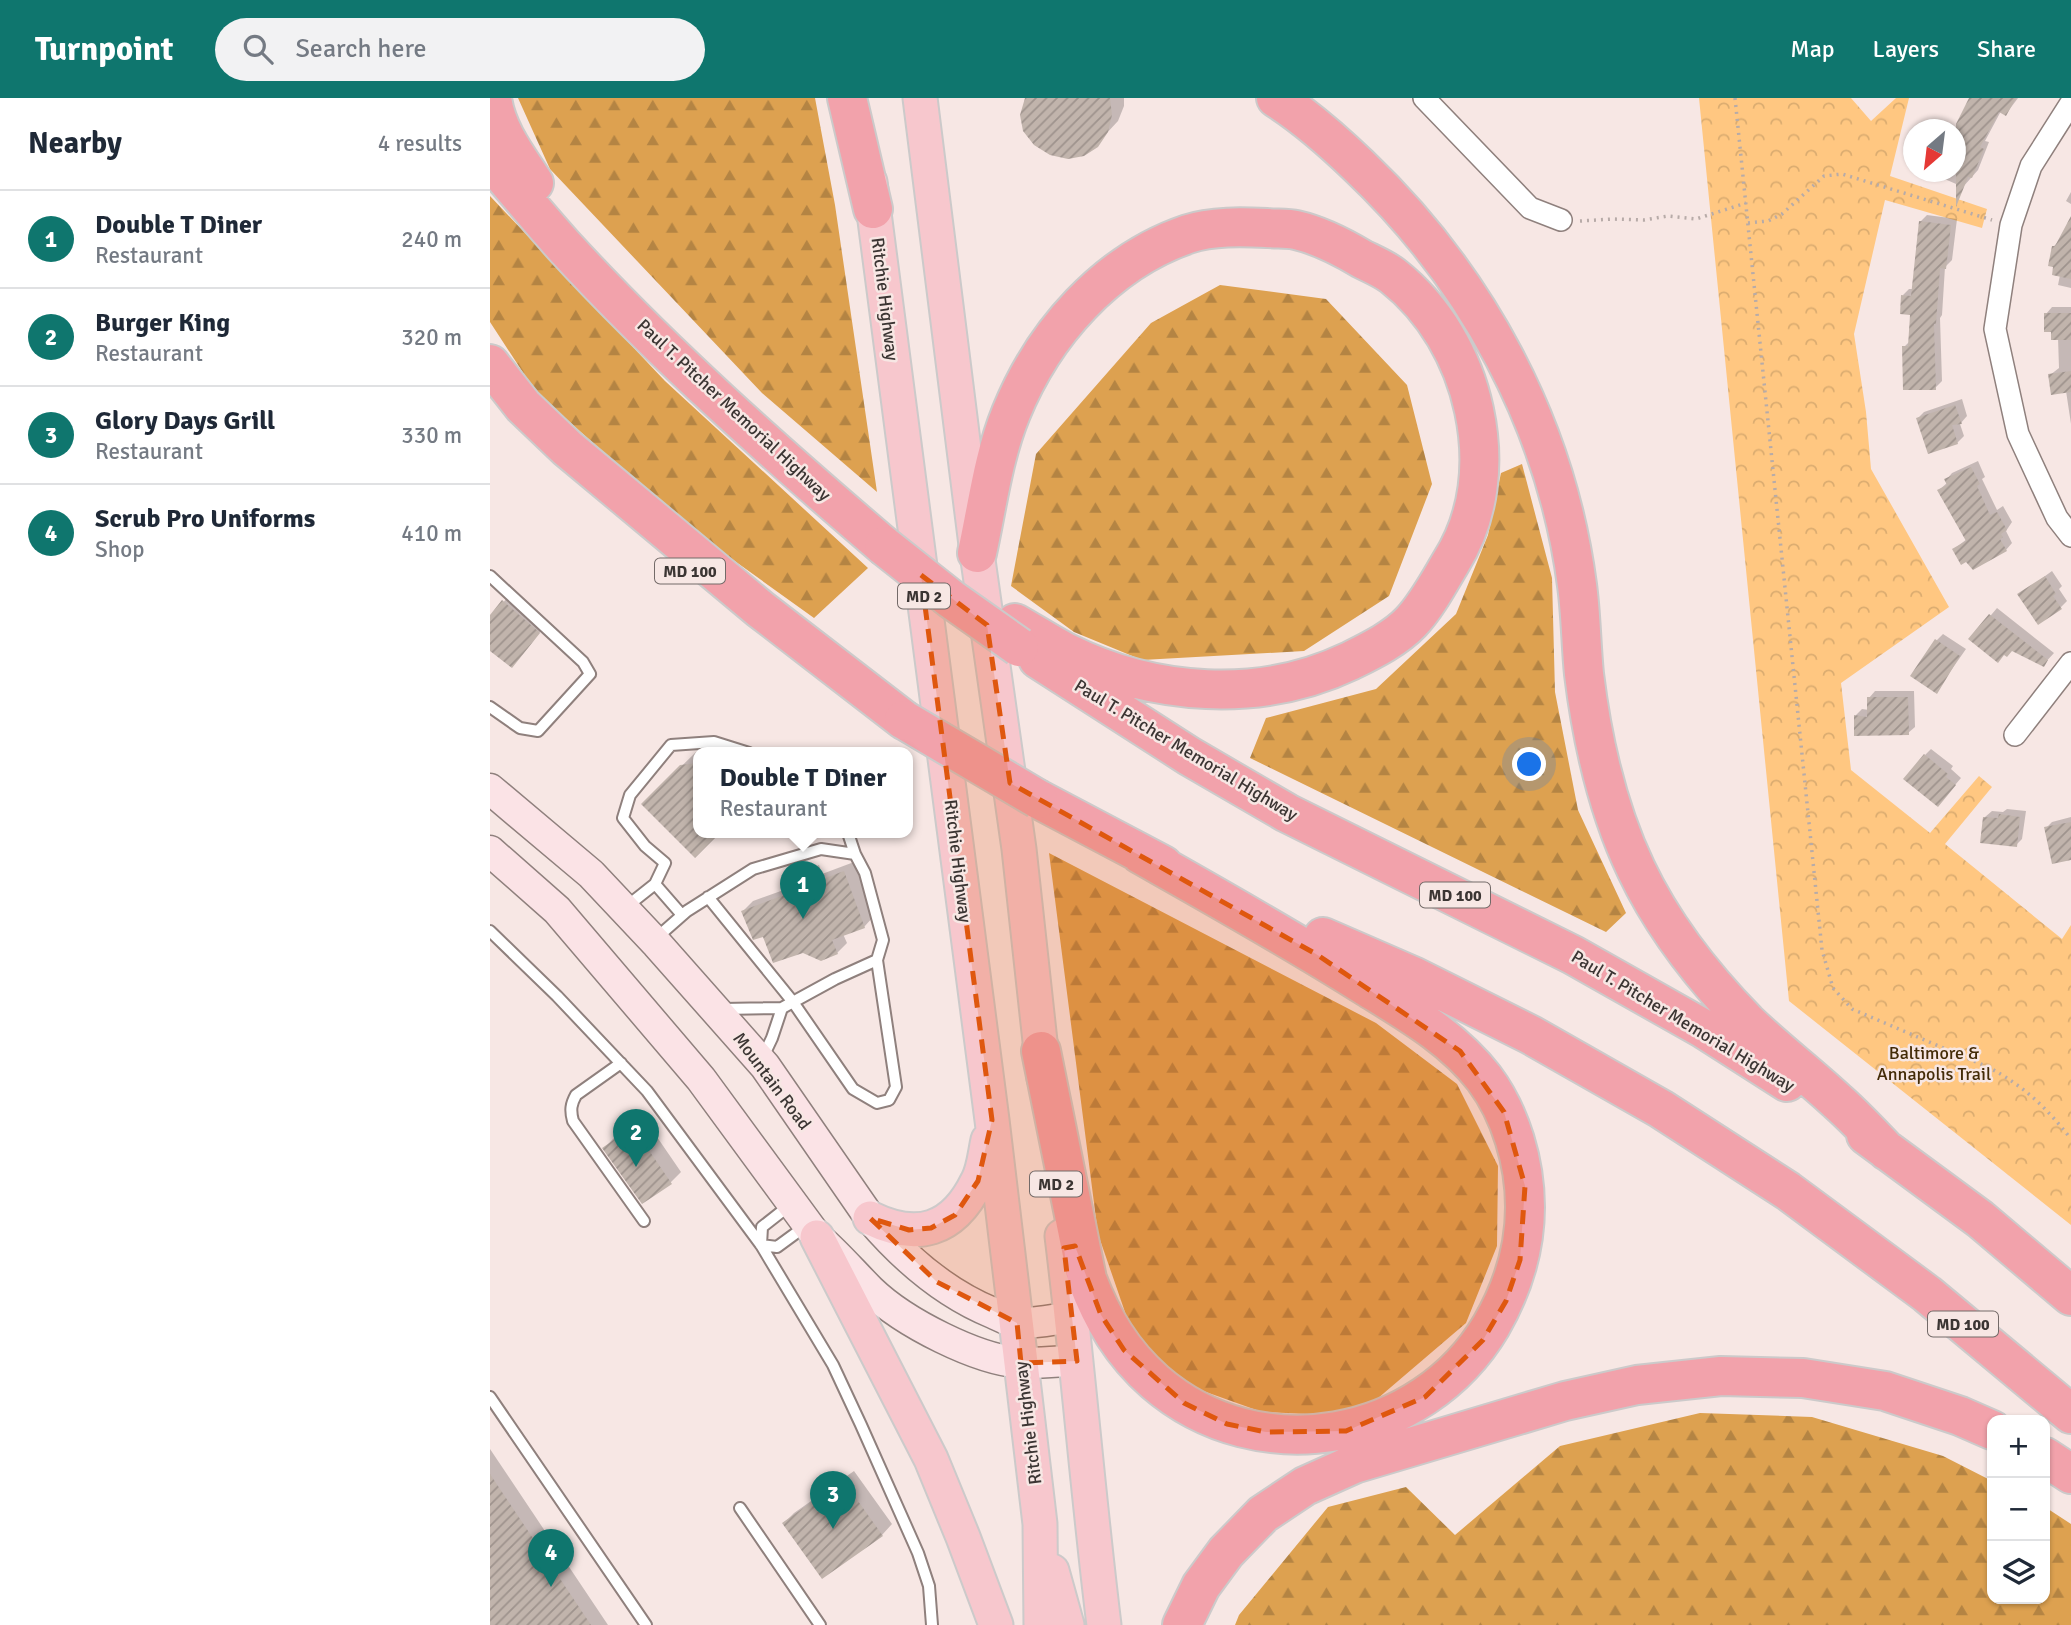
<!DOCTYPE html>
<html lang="en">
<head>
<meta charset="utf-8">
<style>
  :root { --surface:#fff; --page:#f2f2f3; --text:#1f2937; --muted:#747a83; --line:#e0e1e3; --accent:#0f766e }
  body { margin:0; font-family:Signika,sans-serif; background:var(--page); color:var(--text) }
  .controls { position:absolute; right:21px; bottom:21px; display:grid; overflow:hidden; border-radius:14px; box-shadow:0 2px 5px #0004 }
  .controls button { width:63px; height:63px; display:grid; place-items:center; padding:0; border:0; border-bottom:2px solid var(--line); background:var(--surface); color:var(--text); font:35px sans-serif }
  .compass { position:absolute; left:1413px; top:21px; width:63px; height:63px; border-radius:50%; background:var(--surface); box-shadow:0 2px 5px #0004; rotate:208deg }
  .you { position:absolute; left:1040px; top:667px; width:24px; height:24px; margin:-18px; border:5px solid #fff; border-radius:50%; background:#1a73e8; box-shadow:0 0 0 10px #1a73e833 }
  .badge { display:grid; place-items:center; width:46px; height:46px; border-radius:50%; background:var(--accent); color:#fff; font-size:23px; font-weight:700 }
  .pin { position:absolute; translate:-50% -58px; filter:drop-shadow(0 2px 4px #0008) }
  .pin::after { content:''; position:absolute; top:37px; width:24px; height:21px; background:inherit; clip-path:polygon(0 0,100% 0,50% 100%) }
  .popup { position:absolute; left:203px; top:649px; width:220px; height:91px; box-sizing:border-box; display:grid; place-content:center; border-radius:14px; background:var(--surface); filter:drop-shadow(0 2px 5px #0005); font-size:23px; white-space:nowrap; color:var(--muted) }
  .popup b { font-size:26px; color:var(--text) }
  .popup::after { content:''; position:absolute; left:50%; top:100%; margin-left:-14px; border:14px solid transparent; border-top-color:var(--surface) }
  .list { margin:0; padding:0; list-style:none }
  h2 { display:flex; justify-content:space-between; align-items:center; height:91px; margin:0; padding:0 28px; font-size:30px }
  h2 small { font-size:23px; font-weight:400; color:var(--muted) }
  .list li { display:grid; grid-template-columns:46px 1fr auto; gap:21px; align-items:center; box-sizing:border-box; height:98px; padding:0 28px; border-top:2px solid var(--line) }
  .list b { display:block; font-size:26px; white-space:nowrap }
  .list p { margin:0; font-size:23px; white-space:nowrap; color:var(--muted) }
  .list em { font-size:23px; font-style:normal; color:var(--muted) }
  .icon { flex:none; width:38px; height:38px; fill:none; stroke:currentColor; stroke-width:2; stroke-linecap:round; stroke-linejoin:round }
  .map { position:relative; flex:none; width:1581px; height:1527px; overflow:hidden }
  header { display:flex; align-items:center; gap:42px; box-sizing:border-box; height:98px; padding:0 35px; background:var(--accent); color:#fff }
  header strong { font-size:33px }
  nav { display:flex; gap:38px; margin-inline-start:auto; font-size:24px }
  .search { width:490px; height:63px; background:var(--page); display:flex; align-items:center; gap:18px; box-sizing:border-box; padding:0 24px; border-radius:38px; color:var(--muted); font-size:26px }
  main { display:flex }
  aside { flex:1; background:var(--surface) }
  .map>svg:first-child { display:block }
</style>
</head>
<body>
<header>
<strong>Turnpoint</strong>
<div class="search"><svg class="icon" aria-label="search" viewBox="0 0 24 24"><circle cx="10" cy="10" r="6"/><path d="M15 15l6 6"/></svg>Search here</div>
<nav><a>Map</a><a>Layers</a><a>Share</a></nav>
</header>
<main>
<aside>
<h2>Nearby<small>4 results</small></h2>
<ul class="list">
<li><span class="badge">1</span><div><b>Double T Diner</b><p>Restaurant</p></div><em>240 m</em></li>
<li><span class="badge">2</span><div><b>Burger King</b><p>Restaurant</p></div><em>320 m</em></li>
<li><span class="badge">3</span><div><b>Glory Days Grill</b><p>Restaurant</p></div><em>330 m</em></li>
<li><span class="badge">4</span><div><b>Scrub Pro Uniforms</b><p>Shop</p></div><em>410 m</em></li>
</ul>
</aside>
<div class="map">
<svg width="1581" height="1527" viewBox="0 0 1581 1527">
  <defs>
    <pattern id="forest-firs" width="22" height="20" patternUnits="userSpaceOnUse" patternTransform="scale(1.75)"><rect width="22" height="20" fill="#dda150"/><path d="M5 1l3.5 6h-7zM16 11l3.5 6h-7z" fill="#b48443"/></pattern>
    <pattern id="park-crowns" width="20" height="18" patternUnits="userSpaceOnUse" patternTransform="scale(1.75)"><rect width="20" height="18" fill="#ffc781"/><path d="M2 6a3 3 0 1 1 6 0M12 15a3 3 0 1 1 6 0" fill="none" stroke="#dbac70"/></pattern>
    <pattern id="building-hatch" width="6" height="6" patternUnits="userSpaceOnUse" patternTransform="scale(1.75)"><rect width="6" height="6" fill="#c1b4ac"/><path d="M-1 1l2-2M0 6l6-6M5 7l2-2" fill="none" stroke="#9e938d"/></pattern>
  </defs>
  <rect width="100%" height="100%" fill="#f7e7e4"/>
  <path fill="url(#forest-firs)" d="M28 0H325L345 107 387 394 272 295 60 71Z
    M0 98 175 283 378 470 324 520 196 428 45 293 0 224Z
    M730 187 836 201 917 287 942 386 899 498 814 553 652 562 584 534 521 488 546 356 661 225Z
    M1032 366 1062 480 1065 594 1088 712 1136 815 1116 834 760 660 776 620 886 591 966 516 998 437 1011 375Z
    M559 755 886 925 967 986 1008 1068 1007 1148 976 1225 887 1301 839 1317 772 1314 702 1289 644 1240 608 1136Z
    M1210 1315 1322 1319 1453 1358 1502 1383V1501H1555V1409L1581 1426V1527H745L749 1517 838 1409 916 1389 965 1437 1070 1348Z"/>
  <path fill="url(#park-crowns)" d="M1209 0H1361L1381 23 1406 0H1419L1400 78 1497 111 1492 130 1395 102 1364 236 1376 314 1381 371 1459 509 1351 585 1361 672 1440 735 1489 678 1502 689 1455 746 1572 841 1581 827V1127L1299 903Z"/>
  <path fill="#0003" d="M538 0H634V8L628 23 602 51Z
    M1481 0H1528L1516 16 1511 13 1495 43 1499 44 1488 72 1473 89 1450 79 1452 74H1465V40Z
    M1581 94V106L1576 103Z
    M1437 117 1467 121 1462 162 1455 169 1452 217 1450 220 1452 283 1445 290 1414 249 1420 243 1422 215 1413 197 1419 191H1423L1430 124Z
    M1581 122V190L1568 187 1570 177 1564 148 1570 142Z
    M1562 209H1581V326L1576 293 1560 277 1569 270 1568 240 1556 216Z
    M1472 301 1477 318 1470 326 1474 338 1467 345 1428 320 1434 314Z
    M1488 363 1495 379 1492 381 1507 412 1513 408 1522 424 1516 433 1522 445 1516 452 1464 451 1477 441 1449 392 1457 385 1456 382 1462 375Z
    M1562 473 1572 488 1569 491 1577 503 1571 509 1529 497Z
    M23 493 58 524 32 557 0 550V520Z
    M1507 510 1564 555 1553 567 1522 551 1481 541Z
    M1453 536 1476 551 1446 594 1447 542Z
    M1385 593H1424L1425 629 1418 635 1366 636V617L1372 611 1379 612V600Z
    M231 651 232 655H208V735H264L223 740 205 758 153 706 206 654Z
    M1441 651 1463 668 1461 671 1471 680 1454 700 1435 657Z
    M1517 711 1536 713 1532 741 1526 747 1495 719 1502 713 1513 714Z
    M1581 719V760L1556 730 1562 724Z
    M364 764 384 818 374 829 353 836 357 845 347 855 274 837 253 813 263 803 302 789 301 784 311 774 329 767 332 776Z
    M154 1020 191 1074 181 1084 152 1104 114 1050 124 1040Z
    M0 1351 118 1527H0Z
    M364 1373 402 1426 392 1437 332 1479 294 1425 304 1415Z"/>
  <path fill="url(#building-hatch)" d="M535 0H620L622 17 618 34 608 49 594 58 578 61 560 57 544 47 533 33 530 17Z
    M1479 0H1526L1516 18 1509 14 1490 49 1494 51 1482 80 1478 79 1466 109V26Z
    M1581 118V181L1562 177 1563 169 1558 168 1562 148H1565Z
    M1429 123 1461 127 1456 171 1450 170 1446 226H1444L1446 292H1413L1412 248H1418L1420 217 1410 216 1411 197 1421 198Z
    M1554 215H1581V242H1561V234H1554Z
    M1581 273V294L1561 297 1558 276Z
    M1465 307 1472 326 1462 327 1468 346 1438 356 1426 320Z
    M1481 369 1490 386 1487 388 1500 417 1507 414 1517 432 1511 436 1513 439 1510 441 1517 453 1483 472 1476 464 1471 467 1462 451 1476 443 1447 392 1457 387 1454 381Z
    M1555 478 1566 496 1563 498 1572 511 1548 527 1527 496Z
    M12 502 50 535 22 570 0 553V517Z
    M1499 516 1558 562 1554 569 1522 553 1517 559 1514 557 1508 565 1478 541Z
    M1445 541 1470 558 1447 596 1420 578Z
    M1377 599H1418L1419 637 1364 638V617L1377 619Z
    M1434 656 1458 676 1456 679 1466 687 1448 709 1413 681Z
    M208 665V735H230L205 760 151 706 190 667Z
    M1509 716 1530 719 1527 749 1490 745 1493 719 1508 720Z
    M1581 724V762L1562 766 1554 729Z
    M354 773 375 830 342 842 348 856 331 863 313 855 283 865 273 839 263 842 251 813 302 794 299 784 319 776 322 785Z
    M143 1029 182 1086 152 1106 112 1050Z
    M0 1376 101 1527H0Z
    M353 1382 393 1438 332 1481 292 1425Z"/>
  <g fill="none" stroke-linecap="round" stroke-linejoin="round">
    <defs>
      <path id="service" d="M0 478 93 564 100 576 48 633 30 630 0 609
        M358 735 365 756
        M165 786 175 765 155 748 133 720 140 697 181 647 224 644 259 655
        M218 799 303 904 363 991 387 1005 399 1002 406 989 387 862
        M136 809 165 786 192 817
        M0 833 67 898 157 993 271 1147 343 1267 371 1327 428 1455 439 1488 442 1527
        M164 842 197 813 263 771 331 751 365 756 375 775 393 842 387 862 345 881 292 910
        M233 911 292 910 282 940 272 961
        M131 965 86 997C81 1006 80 1012 83 1023L154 1123
        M300 1107 272 1129 271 1147 287 1149 317 1127
        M0 1299 156 1527
        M250 1410 330 1527"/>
      <path id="minor" d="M934 0 1040 110 1071 122
        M1581 5 1541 68 1521 127 1505 231 1528 336 1567 420 1581 438
        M1525 637 1581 565"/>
      <path id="secondary" d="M0 691 101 776 167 846 275 968 380 1120C414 1160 454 1195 503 1215 510 1218 520 1224 528 1225 545 1226 565 1221 582 1219
        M0 753 67 812 211 981 327 1139C346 1155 362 1174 380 1192 413 1224 488 1263 534 1265 551 1265 570 1263 587 1263"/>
      <path id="primary" d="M430 0 487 455 529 751 554 980
        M380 84 502 1022 531 1265 550 1426 551 1527
        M380 1120C427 1143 463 1133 487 1084 494 1072 495 1055 498 1042
        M572 1138C588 1268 598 1398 614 1527
        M327 1139 441 1361 473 1439 506 1527
        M562 1473 577 1527"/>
      <path id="motorway" d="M2 0C6 32 27 59 44 85
        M357 0 383 111
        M786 0C816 19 843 43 869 68 986 179 1066 326 1087 487 1091 516 1091 546 1094 576 1102 642 1117 710 1146 771 1173 828 1213 879 1257 924 1286 952 1318 976 1348 1004 1365 1019 1381 1036 1397 1053
        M0 62C24 90 48 119 73 147 172 255 283 353 394 448
        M0 266 33 308 77 350 270 511 414 622
        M487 455C497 409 503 359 521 315 553 236 616 164 698 136 722 128 752 129 777 130 786 131 797 130 806 132 828 137 852 149 872 161 882 166 894 171 903 178 945 211 973 260 984 312 995 364 990 418 961 464 949 484 937 507 921 524 905 541 880 553 860 563 770 606 663 598 575 554 558 545 541 534 525 525
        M548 561 699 658 797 715 1083 857 1214 931 1297 984
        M548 701 673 767
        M833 839 925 879 1041 937 1171 1011 1298 1093 1437 1196 1581 1316
        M551 953 597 1181C612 1221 632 1255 665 1284 769 1374 932 1344 1001 1228 1023 1190 1035 1152 1035 1109 1035 1065 1021 1016 994 980 963 940 919 915 877 889 803 842 726 799 650 756
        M1376 1037 1490 1121 1581 1198
        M1555 1359 1581 1376
        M692 1527 711 1488 736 1454 773 1416 815 1388 864 1366 1075 1303 1147 1287 1231 1278 1313 1280 1395 1293 1470 1318 1502 1332"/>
    </defs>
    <use href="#service" stroke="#8f807d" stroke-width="14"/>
    <use href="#minor" stroke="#8f807d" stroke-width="24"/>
    <use href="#secondary" stroke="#8f807d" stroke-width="33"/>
    <use href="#primary" stroke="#cccaca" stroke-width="37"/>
    <use href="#motorway" stroke="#cccaca" stroke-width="42"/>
    <path stroke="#b7aba8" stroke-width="3.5" stroke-dasharray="2 5" stroke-linecap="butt" d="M1245 0 1332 852 1343 890 1362 911 1498 969C1535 989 1555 1008 1581 1041
      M1090 123 1123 121 1154 122 1178 118 1206 121 1256 105
      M1258 125 1278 123 1292 116 1334 78 1352 76 1502 122"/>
    <use href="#service" stroke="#fff" stroke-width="10"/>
    <use href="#minor" stroke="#fff" stroke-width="21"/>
    <use href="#secondary" stroke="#fbe3e6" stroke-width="30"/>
    <use href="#primary" stroke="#f7c7cd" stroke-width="33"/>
    <use href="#motorway" stroke="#f2a2ab" stroke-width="38"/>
    <defs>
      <path id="motorway-bridge" d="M394 448 461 501 529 549
        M414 622 548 701"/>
    </defs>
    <use href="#motorway-bridge" stroke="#cccaca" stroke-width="42" stroke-linecap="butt"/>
    <use href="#motorway-bridge" stroke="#f2a2ab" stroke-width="38"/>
  </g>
  <path fill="#df570e" fill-opacity="0.2" stroke="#df570e" stroke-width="5" stroke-dasharray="14 9" stroke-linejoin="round" d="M431 477 497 527 520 685 826 856 970 953 1014 1014 1035 1088 1030 1162 1016 1203 993 1242 935 1299 856 1333 776 1334 737 1326 694 1305 634 1252 611 1217 585 1148 574 1150 587 1263 531 1265 527 1225 447 1184 380 1120 419 1132 441 1130 465 1117 488 1083 502 1022Z"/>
  <g text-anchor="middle" stroke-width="5" stroke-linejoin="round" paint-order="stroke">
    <g fill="#f7e7e4" stroke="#736a68" stroke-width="2">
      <rect x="165" y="460.5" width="70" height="25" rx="5"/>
      <rect x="408" y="485.5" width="52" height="25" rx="5"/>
      <rect x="930" y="784.5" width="70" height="25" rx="5"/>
      <rect x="540" y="1073.5" width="52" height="25" rx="5"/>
      <rect x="1438" y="1213.5" width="70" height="25" rx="5"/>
    </g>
    <g font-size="16" font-weight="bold" fill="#3b3533">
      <text x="200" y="479">MD 100</text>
      <text x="434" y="504">MD 2</text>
      <text x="965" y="803">MD 100</text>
      <text x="566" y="1092">MD 2</text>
      <text x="1473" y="1232">MD 100</text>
    </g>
    <g font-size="18" fill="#3b3533" stroke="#f7e7e4">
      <text transform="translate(395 201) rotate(83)" y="6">Ritchie Highway</text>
      <text transform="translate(244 312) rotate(43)" y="6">Paul T. Pitcher Memorial Highway</text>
      <text transform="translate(696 652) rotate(31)" y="6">Paul T. Pitcher Memorial Highway</text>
      <text transform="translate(468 763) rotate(83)" y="6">Ritchie Highway</text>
      <text transform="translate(1193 923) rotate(31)" y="6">Paul T. Pitcher Memorial Highway</text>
      <text transform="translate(282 983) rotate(53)" y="6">Mountain Road</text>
      <text transform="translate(538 1325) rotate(-97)" y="6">Ritchie Highway</text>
    </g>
    <g font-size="18" fill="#432b07" stroke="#f7e7e4">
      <text x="1444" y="961">Baltimore &amp;<tspan x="1444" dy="21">Annapolis Trail</tspan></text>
    </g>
  </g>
</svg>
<div class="controls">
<button>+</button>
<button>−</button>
<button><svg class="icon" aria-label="layers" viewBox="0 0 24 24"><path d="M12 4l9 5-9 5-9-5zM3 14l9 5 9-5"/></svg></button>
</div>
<svg class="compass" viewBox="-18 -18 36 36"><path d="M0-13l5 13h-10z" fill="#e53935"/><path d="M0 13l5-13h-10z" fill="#747a83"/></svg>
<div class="you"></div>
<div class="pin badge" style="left:313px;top:821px">1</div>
<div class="popup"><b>Double T Diner</b>Restaurant</div>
<div class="pin badge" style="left:146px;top:1069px">2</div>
<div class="pin badge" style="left:343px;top:1431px">3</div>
<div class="pin badge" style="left:61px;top:1489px">4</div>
</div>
</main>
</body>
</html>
